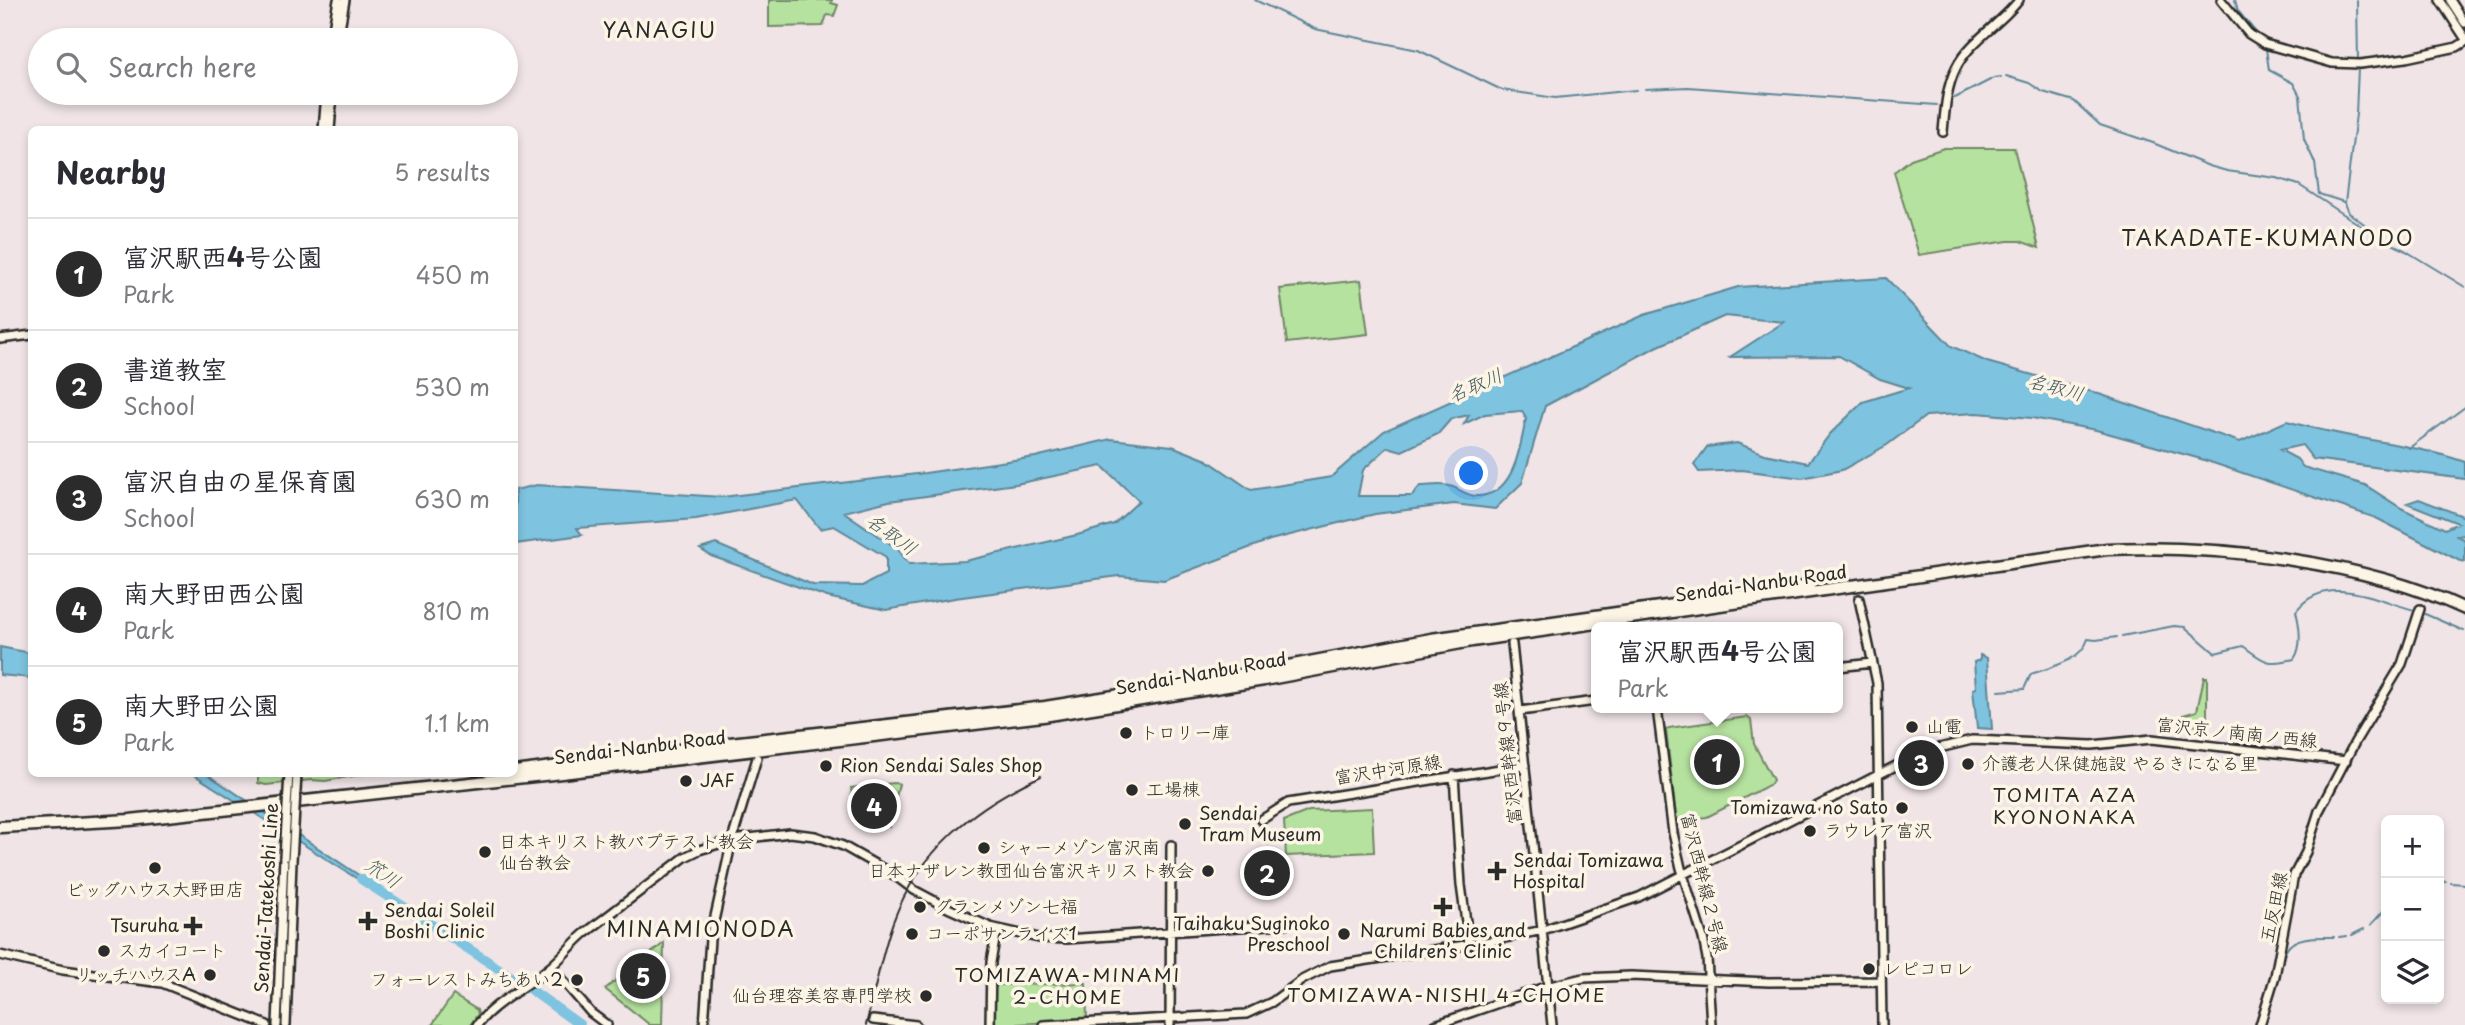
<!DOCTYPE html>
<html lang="en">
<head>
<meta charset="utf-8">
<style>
  :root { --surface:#fff; --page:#f2f2f3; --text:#2b2b33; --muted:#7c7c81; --line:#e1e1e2; --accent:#2b2b2b }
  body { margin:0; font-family:"Playpen Sans","Klee One",sans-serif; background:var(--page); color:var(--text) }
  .controls { position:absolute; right:21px; bottom:21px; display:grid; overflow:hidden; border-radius:10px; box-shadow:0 4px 10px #0003 }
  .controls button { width:63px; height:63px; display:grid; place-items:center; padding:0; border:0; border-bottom:2px solid var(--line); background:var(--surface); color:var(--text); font:35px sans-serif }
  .you { position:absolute; left:1472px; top:474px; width:24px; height:24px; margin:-18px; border:5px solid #fff; border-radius:50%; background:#1a73e8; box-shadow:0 0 0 10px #1a73e833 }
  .badge { display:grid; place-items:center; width:46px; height:46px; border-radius:50%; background:var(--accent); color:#fff; font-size:23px; font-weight:700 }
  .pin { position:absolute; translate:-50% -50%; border:4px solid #fff; box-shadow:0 2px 7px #0006 }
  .popup { position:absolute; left:1591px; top:622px; width:252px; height:91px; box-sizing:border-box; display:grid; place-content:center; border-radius:10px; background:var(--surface); filter:drop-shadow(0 2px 5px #0005); font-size:23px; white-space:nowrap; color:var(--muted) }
  .popup b { font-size:26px; color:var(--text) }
  .popup::after { content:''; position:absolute; left:50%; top:100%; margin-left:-14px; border:14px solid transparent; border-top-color:var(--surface) }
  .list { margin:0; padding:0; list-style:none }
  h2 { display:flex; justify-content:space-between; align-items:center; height:91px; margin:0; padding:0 28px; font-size:30px }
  h2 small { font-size:23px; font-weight:400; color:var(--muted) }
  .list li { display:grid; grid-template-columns:46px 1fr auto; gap:21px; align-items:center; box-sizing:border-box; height:112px; padding:0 28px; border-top:2px solid var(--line) }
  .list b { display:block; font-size:26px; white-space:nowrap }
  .list p { margin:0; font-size:23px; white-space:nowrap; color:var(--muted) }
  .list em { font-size:23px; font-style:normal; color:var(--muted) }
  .icon { flex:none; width:38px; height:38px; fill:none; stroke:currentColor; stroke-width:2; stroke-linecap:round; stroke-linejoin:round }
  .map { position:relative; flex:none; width:2465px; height:1025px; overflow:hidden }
  .search { position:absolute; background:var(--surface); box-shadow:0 4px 10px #0003; left:28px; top:28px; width:490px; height:77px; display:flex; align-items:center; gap:18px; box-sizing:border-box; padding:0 24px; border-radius:38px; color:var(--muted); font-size:26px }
  .panel { position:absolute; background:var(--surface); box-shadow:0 4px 10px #0003; left:28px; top:126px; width:490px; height:651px; border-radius:10px }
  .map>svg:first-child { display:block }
</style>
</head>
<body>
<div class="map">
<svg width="2465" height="1025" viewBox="0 0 2465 1025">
  <rect width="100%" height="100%" fill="#f0e4e6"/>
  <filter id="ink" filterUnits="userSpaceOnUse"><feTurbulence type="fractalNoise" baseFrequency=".0143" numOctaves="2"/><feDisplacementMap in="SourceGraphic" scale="14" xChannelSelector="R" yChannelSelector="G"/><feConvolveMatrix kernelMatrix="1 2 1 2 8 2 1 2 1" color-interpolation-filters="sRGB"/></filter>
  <g filter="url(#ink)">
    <path fill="#b6e29f" stroke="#708665" stroke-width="2" d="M769 0H832L831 3 838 5 834 16 827 15 823 26 769 27Z
      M1944 148H2014L2039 248 2020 241H2008L1919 255 1894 172 1911 159Z
      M1361 280 1368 334 1287 343 1280 289Z
      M2204 677H2207V721L2201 726 2182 723 2183 715 2197 711Z
      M1747 717 1751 720 1754 744 1773 780 1771 784 1707 817 1679 820 1676 816 1666 730 1669 728Z
      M258 774H365L325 781 311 780 266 785 258 783Z
      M894 783 899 784 889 827 860 811 853 804 851 788Z
      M1372 808 1374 852 1286 856 1284 821 1309 811Z
      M664 943 662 1025H650L605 989Z
      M1086 983 1087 1020 998 1025 995 1022V988L998 985Z
      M453 995 477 1010 478 1014 470 1025H432Z"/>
    <path fill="#7ec3df" stroke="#5d8697" stroke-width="2" fill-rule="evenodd" d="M1886 278 1951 346 1987 362 2093 392 2240 442 2287 421C2345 439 2407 442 2465 462V479L2313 459 2302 445 2280 450 2297 459 2303 467 2365 485 2401 508 2445 529 2458 523 2407 503 2419 499 2465 517V535L2457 536 2465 540V562L2458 560 2376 518 2201 459 2096 430 2032 418 1977 413 1926 416 1887 445 1842 470 1802 478 1742 470 1699 472 1694 465 1707 447 1737 443 1765 454 1808 463 1830 434 1863 402 1909 388 1880 379 1839 356 1730 357 1784 322 1725 316 1652 349 1545 406 1522 483 1495 509 1454 504 1375 514 1270 540 1164 580 1119 576 955 598 886 610 827 597 711 556 700 549 716 544 813 585 862 586 886 574V557L834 526 820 529 797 500 696 519 577 528 582 535 515 544V490L537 485 722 497 925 473 1035 457 1111 439 1172 446 1207 460 1251 490 1331 477 1384 431 1644 315 1738 287ZM1522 411 1526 419C1520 446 1515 495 1478 496 1469 497 1461 490 1453 487 1444 483 1430 486 1420 486L1412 496H1358L1363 470 1388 447 1402 451 1438 434 1451 419 1469 415 1464 424 1485 414ZM1102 466 1139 501 1114 524 1077 535 965 561 909 564 898 549 844 512 889 501 1016 484Z
      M0 647 31 653V678L0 675Z
      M1980 655 1987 658 1992 729 1977 728 1973 689 1976 688 1974 662 1980 660Z
      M193 774H207L372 884 370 887Z"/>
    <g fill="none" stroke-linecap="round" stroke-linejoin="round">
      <path stroke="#5d8697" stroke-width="2" d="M1255 0 1315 29 1418 50 1502 90 1555 98 1636 90
        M2235 0 2238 11 2258 35
        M2357 0 2358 62
        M2266 49 2269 70 2293 83 2300 96 2304 139 2315 163 2319 194 2344 202
        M2358 68 2356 114 2345 203 2349 213 2367 226
        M2006 76 2029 83 2043 92 2074 101 2100 125 2153 143 2209 166 2227 171 2276 178 2299 185 2366 229
        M1645 89 1688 87 1937 105
        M1955 98 1994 78 2001 77
        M2372 229 2386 240
        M2370 232 2406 251 2465 287
        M2409 448 2465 407
        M2425 614 2464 631
        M2122 636 2174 626 2185 627 2215 653 2243 646C2264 661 2266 666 2294 659 2303 646 2300 627 2296 611 2325 572 2377 600 2414 610
        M1999 691 2024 689 2031 674C2052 667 2081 661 2088 639L2096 640 2117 637
        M2439 881 2446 882
        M2451 883 2465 884
        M2371 925 2386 908
        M2352 935 2364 929
        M2339 937 2347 936
        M2279 976C2281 968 2282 957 2287 949 2295 935 2320 937 2334 937
        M2265 1025 2278 981"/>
      <path stroke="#7ec3df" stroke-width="10" d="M361 879 527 987 580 1025"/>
      <defs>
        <path id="secondary" d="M2221 0 2249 34 2265 44 2332 63 2360 64 2406 58 2457 47 2465 42
          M2440 0 2465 38
          M2450 0 2465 23
          M331 40 338 0
          M338 40 345 0
          M323 130 326 93
          M330 130 333 93
          M1943 132C1945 111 1946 88 1956 68 1969 41 2001 24 2019 0
          M0 339 32 335
          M1859 599 1877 683 1882 1025
          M1512 644 1552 1025
          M1838 667 1872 663
          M1657 708 1673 833 1681 868 1703 938 1707 958 1711 1025
          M1520 711 1596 701
          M1454 775 1461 885 1469 944
          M1261 820 1288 803 1525 765
          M0 955 63 970 162 983 267 1025
          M551 967 591 1013 607 1025
          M873 1020 916 1025
          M277 1025 284 857
          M286 1025 292 861
          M477 1025C495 1002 525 988 548 969 561 959 571 945 584 934L685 857 699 850 732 840 790 833 815 836 843 846 894 875 914 890 948 908 990 927 1039 938 1067 939 1285 924
          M704 1025 710 939 732 840 757 758
          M990 1025 991 962 997 929
          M1043 1025 1246 1014 1272 1002 1302 980 1330 966 1491 941 1543 930 1639 897 1923 752 1972 740 2092 745 2152 739 2346 761
          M1170 1025 1171 845
          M1435 1025 1542 988 1583 978 1631 976 1769 982 1881 981
          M2260 1025 2275 976 2294 875 2306 852 2319 811 2355 742 2402 664 2420 609"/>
        <path id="highway" d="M515 772 730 743 1045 707 1208 681 1431 639 1809 586
          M0 827 130 820 213 811 553 774 1043 716 1264 680 1472 641 2107 549C2219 545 2363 561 2465 609"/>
      </defs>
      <use href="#secondary" stroke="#2b2b2b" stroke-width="12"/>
      <use href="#highway" stroke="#2b2b2b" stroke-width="15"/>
      <use href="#secondary" stroke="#fcf5e5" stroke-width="7"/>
      <use href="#highway" stroke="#fcf5e5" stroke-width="10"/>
      <path stroke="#2b2b2b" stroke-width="2" d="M866 1025C875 991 881 955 893 922 920 850 973 807 1041 776"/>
      <defs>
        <path id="secondary-bridge" d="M284 857 289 774
          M292 861 297 774"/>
      </defs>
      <use href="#secondary-bridge" stroke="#2b2b2b" stroke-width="12" stroke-linecap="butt"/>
      <use href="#secondary-bridge" stroke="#fcf5e5" stroke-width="7"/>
    </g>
  </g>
  <g fill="#2b2b2b" stroke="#fcf5e5" stroke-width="2.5">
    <circle cx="1912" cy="727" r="7"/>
    <circle cx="1126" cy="733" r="7"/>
    <circle cx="1968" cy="764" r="7"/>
    <circle cx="826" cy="766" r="7"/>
    <circle cx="686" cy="781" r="7"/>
    <circle cx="1132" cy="790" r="7"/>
    <circle cx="1902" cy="808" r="7"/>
    <circle cx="1185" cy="824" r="7"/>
    <circle cx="1810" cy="831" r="7"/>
    <circle cx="984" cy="848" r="7"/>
    <circle cx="485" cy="852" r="7"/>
    <circle cx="155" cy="868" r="7"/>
    <circle cx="1208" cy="871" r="7"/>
    <path d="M1493.5 860.5h7v7h7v7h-7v7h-7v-7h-7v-7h7z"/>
    <circle cx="920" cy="907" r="7"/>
    <path d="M1439.5 896.5h7v7h7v7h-7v7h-7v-7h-7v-7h7z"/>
    <path d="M364.5 910.5h7v7h7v7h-7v7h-7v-7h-7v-7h7z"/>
    <path d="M189.5 915.5h7v7h7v7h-7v7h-7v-7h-7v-7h7z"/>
    <circle cx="912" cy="934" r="7"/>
    <circle cx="1344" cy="934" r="7"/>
    <circle cx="104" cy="951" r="7"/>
    <circle cx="1869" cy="969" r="7"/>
    <circle cx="210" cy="975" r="7"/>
    <circle cx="577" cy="980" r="7"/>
    <circle cx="926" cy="996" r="7"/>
  </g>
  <g text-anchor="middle" stroke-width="7" stroke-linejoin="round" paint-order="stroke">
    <g font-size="18" fill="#2b2b2b" stroke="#fcf5e5">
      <text transform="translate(1761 584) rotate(-8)" y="6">Sendai-Nanbu Road</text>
      <text transform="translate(1201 674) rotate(-10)" y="6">Sendai-Nanbu Road</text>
      <text transform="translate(2237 733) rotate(6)" y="6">富沢京ノ南南ノ西線</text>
      <text transform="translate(640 748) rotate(-7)" y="6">Sendai-Nanbu Road</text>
      <text transform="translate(1508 753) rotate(-96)" y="6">富沢西幹線９号線</text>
      <text transform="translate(1388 770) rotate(-9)" y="6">富沢中河原線</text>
      <text transform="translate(1704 883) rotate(76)" y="6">富沢西幹線２号線</text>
      <text transform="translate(267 898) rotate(-87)" y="6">Sendai-Tatekoshi Line</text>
      <text transform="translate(2274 907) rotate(-78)" y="6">五反田線</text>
    </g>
    <g font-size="18" fill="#2b2b2b" stroke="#fcf5e5" text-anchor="start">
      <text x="1926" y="733">山電</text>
      <text x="1140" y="739">トロリー庫</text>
      <text x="1982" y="770">介護老人保健施設 やるきになる里</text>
      <text x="840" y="772">Rion Sendai Sales Shop</text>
      <text x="700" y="787">JAF</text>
      <text x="1146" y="796">工場棟</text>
      <text x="1888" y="814" text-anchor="end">Tomizawa no Sato</text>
      <text x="1199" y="820">Sendai<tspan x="1199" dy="21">Tram Museum</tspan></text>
      <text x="1824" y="837">ラウレア富沢</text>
      <text x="499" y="848">日本キリスト教バプテスト教会<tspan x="499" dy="21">仙台教会</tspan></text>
      <text x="998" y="854">シャーメゾン富沢南</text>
      <text x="1513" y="867">Sendai Tomizawa<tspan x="1513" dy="21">Hospital</tspan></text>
      <text x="1194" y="877" text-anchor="end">日本ナザレン教団仙台富沢キリスト教会</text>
      <text x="155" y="896" text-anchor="middle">ビッグハウス大野田店</text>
      <text x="934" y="913">グランメゾン七福</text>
      <text x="384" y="917">Sendai Soleil<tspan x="384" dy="21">Boshi Clinic</tspan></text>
      <text x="1330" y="930" text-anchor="end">Taihaku Suginoko<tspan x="1330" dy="21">Preschool</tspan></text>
      <text x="179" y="932" text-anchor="end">Tsuruha</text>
      <text x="1443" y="937" text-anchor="middle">Narumi Babies and<tspan x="1443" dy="21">Children’s Clinic</tspan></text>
      <text x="926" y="940">コーポサンライズ1</text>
      <text x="118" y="957">スカイコート</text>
      <text x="1883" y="975">レピコロレ</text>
      <text x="196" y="981" text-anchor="end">リッチハウスA</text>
      <text x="563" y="986" text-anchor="end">フォーレストみちあい2</text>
      <text x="912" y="1002" text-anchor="end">仙台理容美容専門学校</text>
    </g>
    <g font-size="19" font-style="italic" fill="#445961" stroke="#fcf5e5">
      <text transform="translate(1475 385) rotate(-23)" y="7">名取川</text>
      <text transform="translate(2056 387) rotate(15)" y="7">名取川</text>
      <text transform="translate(892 534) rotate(36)" y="7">名取川</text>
      <text transform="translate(383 873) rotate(34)" y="7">笊川</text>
    </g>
    <g font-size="19" letter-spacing="2" fill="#2b2b2b" stroke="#fcf5e5">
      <text x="2065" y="802">TOMITA AZA<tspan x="2065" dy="22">KYONONAKA</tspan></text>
      <text x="1068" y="982">TOMIZAWA-MINAMI<tspan x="1068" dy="22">2-CHOME</tspan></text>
      <text x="1447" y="1002">TOMIZAWA-NISHI 4-CHOME</text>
    </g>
    <g font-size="21" letter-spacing="2" fill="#2b2b2b" stroke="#fcf5e5">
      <text x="660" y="38">YANAGIU</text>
      <text x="2268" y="246">TAKADATE-KUMANODO</text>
      <text x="701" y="937">MINAMIONODA</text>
    </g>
  </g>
</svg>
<div class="controls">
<button>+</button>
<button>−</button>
<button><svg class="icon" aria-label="layers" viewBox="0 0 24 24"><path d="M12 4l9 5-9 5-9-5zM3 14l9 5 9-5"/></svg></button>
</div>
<div class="you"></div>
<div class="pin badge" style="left:1717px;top:762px">1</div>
<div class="popup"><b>富沢駅西4号公園</b>Park</div>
<div class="pin badge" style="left:1267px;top:873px">2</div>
<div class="pin badge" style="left:1921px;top:763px">3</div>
<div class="pin badge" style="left:874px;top:806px">4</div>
<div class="pin badge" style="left:643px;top:976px">5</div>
<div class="search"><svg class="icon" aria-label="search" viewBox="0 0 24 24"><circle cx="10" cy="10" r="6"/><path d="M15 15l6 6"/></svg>Search here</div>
<section class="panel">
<h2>Nearby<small>5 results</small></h2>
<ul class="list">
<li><span class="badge">1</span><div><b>富沢駅西4号公園</b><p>Park</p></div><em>450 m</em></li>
<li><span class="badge">2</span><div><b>書道教室</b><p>School</p></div><em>530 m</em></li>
<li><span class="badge">3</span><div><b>富沢自由の星保育園</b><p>School</p></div><em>630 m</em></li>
<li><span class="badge">4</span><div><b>南大野田西公園</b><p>Park</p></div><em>810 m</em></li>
<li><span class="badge">5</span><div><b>南大野田公園</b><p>Park</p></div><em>1.1 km</em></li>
</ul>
</section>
</div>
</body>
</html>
